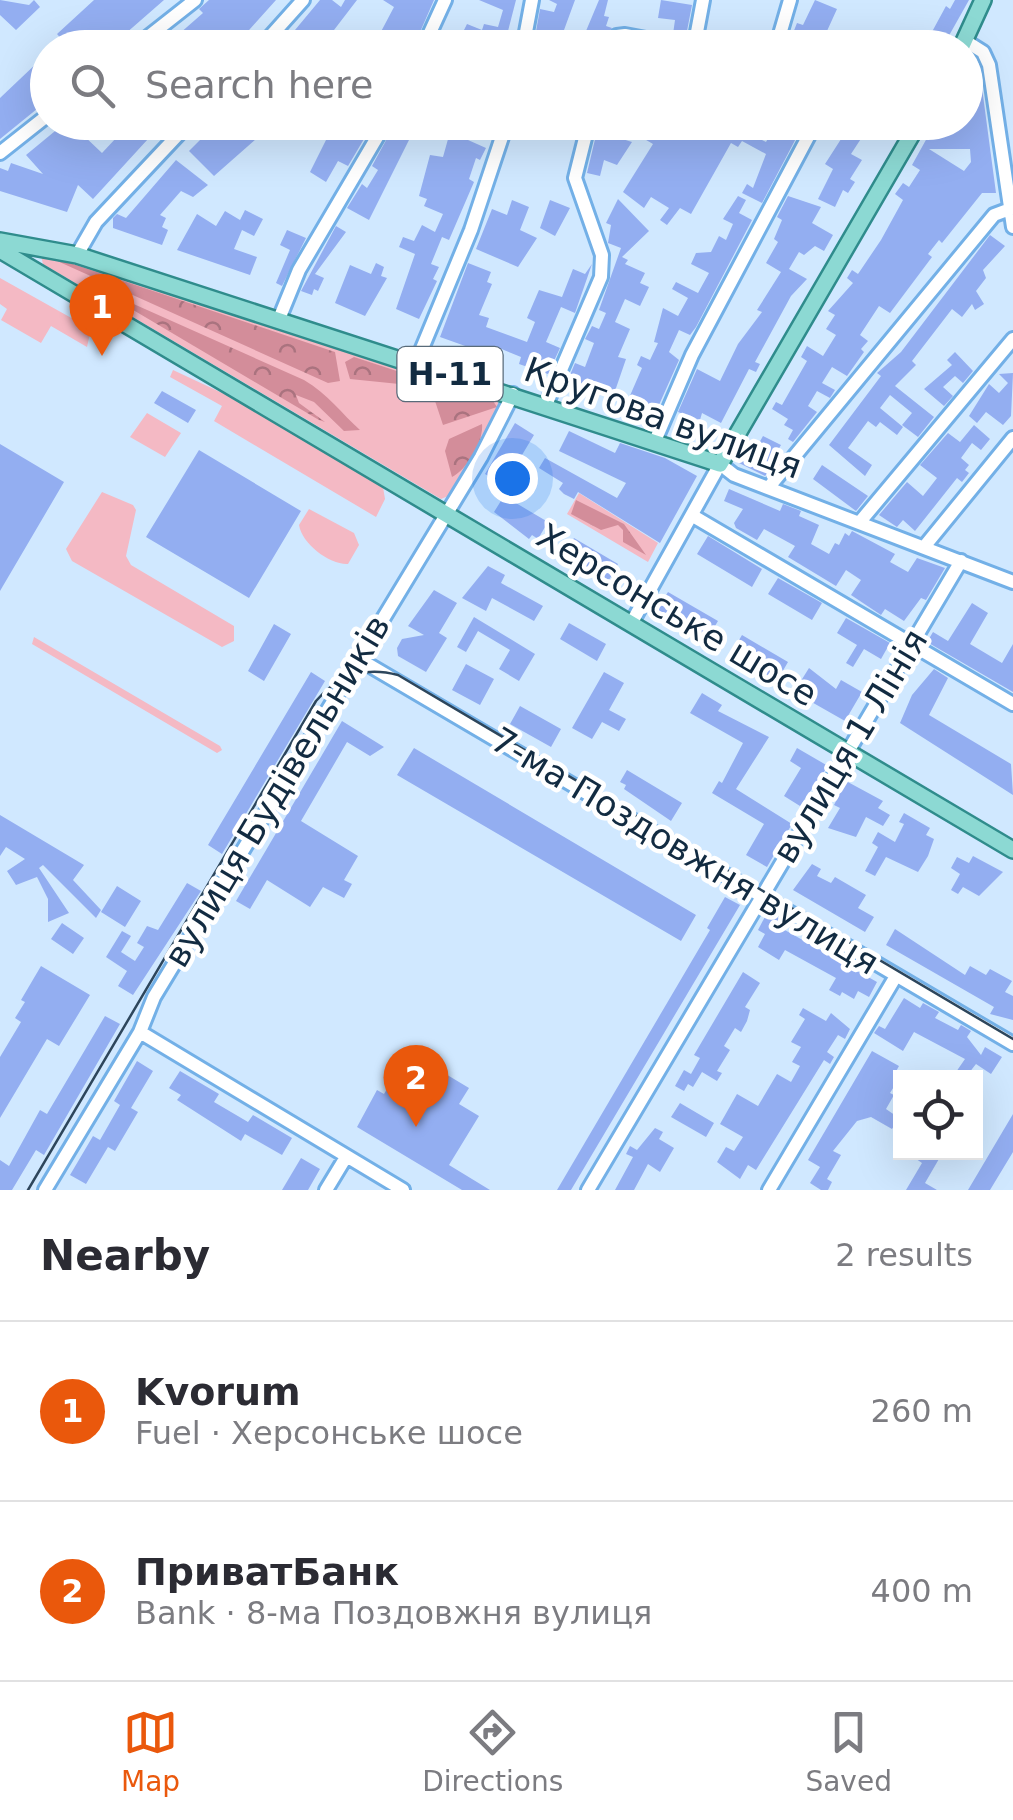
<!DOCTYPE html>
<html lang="en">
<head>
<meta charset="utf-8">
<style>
  :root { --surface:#fff; --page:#f7f7f7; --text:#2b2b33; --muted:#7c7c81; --line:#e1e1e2; --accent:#ea580c }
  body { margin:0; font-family:"DejaVu Sans",sans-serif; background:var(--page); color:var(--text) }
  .controls { position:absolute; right:30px; bottom:30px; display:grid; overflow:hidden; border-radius:0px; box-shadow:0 10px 40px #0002 }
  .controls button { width:90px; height:90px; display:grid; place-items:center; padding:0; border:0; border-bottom:2px solid var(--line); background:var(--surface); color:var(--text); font:50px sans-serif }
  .you { position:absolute; left:512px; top:478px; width:35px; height:35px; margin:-25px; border:8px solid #fff; border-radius:50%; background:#1a73e8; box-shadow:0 0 0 15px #1a73e833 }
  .badge { display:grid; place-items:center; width:65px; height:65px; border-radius:50%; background:var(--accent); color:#fff; font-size:32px; font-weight:700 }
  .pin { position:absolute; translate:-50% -82px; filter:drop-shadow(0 2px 5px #0008) }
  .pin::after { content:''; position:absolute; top:52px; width:35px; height:30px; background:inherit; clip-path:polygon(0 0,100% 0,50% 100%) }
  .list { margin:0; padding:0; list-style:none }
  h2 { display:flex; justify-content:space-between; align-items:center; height:130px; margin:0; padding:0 40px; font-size:42px }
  h2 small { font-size:32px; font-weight:400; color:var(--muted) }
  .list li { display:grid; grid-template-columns:65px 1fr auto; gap:30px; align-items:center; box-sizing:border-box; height:180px; padding:0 40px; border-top:2px solid var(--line) }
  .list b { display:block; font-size:38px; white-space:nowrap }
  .list p { margin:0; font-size:32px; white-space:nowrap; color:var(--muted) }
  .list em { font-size:32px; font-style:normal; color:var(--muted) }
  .icon { flex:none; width:55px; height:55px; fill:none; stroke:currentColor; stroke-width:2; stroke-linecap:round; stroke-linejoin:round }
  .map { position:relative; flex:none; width:1013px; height:1190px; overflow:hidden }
  .search { position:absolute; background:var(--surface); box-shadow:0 10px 40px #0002; left:30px; right:30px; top:30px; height:110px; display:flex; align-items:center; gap:25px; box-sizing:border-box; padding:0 35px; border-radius:55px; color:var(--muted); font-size:38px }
  .sheet { height:490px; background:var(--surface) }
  nav { display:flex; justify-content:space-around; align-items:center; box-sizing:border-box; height:140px; border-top:2px solid var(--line); background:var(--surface); font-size:28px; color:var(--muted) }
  nav a { display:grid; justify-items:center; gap:5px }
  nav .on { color:var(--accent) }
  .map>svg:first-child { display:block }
</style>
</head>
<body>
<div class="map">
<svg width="1013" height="1190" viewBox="0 0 1013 1190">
  <defs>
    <pattern id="forest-crowns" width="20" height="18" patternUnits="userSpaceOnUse" patternTransform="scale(2.5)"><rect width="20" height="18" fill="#d38d9a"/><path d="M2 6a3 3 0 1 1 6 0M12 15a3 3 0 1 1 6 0" fill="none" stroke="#aa737f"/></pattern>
  </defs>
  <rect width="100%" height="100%" fill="#d0e8ff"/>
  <path fill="#f4b9c4" d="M47 253 496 398 502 409 453 494 441 499 43 264 41 256Z
    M0 278 91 329 87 347 51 326 41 343 1 320 7 309 0 304Z
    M173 370 235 399 383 487 385 499 376 517 214 421 222 406 170 377Z
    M147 413 181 433 165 457 130 437Z
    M102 492 133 505 136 510 126 556 131 565 234 626V641L222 647 72 561 66 549Z
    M579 493 658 543 648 562 567 514Z
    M309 509 354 533 359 545 348 564C330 565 302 544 299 525Z
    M34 637 220 746 222 750 217 753 32 644Z"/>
  <path fill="url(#forest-crowns)" d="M58 259 335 352 340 381 328 383 55 260Z
    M91 285 304 380C328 394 342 414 360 430L344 431 314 402 296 395 299 403 325 422 319 420Z
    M354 357 406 374 409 385 350 379 345 362Z
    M430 380 493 401 497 407 443 425 433 395 420 387 421 379Z
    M482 424C484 441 467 470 452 477L445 451 449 439Z
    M576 500 624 524 646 555 623 542V530L618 525 601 530 571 514Z"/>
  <path fill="#93aef1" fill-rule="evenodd" d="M0 0 29 5 34 0 40 7 16 30 0 15Z
    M94 0H164L109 48H59L64 42 57 34Z
    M209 0H276L233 48H163L203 13 199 9Z
    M320 0H332L341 7 345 0H357L334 30 352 39 347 48H280Z
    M383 0H434L413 48H383L375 43 394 7Z
    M479 0H516L507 35 513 36 510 48H488V43L462 34 467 24 482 30 484 24 498 27 503 10Z
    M549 0H575L564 30 574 31 573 45 548 43 547 48H533L540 9 554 12 557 4Z
    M599 0H608L604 16 609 17 606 26 612 28 605 37 586 31Z
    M661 0 692 5 686 36 673 34 675 20 658 18Z
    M815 0 837 9 827 31 855 48H831L833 44 816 37 811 48H787L797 23 803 25Z
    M955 0H969L942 48H938L927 41 946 6 950 9Z
    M40 60 48 65V100L0 139V98Z
    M982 88 996 193H982L942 243 939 240 928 254 932 257 890 313 879 306 860 335 868 341 861 349 864 352 847 376 832 367 822 383 835 390 830 398 817 391 808 406 817 412 793 442 788 439 793 430 784 425 788 419 772 409 776 402 782 405 807 361 801 357 807 346 823 356 836 335 826 329 835 315 828 311 853 283 847 278 852 270 858 274 881 240 903 200 895 194 903 183 909 187 920 170 912 165 932 129 939 133 944 122H967L966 89ZM929 149H970L971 162 964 171Z
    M66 122H96L82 134 102 153 117 137 103 122H154L143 134 148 139 93 199 78 185 67 212 0 191V168L8 171 11 163 43 174 26 155Z
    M218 122H265L253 133 257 138 214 176 189 151Z
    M345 122H374L348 166 338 161 326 182 310 172 330 132 338 136Z
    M396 122H418L369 220 347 208 362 184 367 188 378 170 372 166Z
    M644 122H753L748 133 766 142 777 122 803 125 762 203 742 193 747 184 753 188 766 154 742 141 738 147 731 143 691 214 680 208 667 225 660 220 669 208 651 197 644 208 623 192 653 144 641 137Z
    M826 122H852L862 128 865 122H873L884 130 880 138 866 131 851 154 862 160 850 179 855 182 848 193 843 190 835 207 818 199 833 169 825 164 843 136Z
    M597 131 632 142 617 165 604 160 600 176 587 173Z
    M450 132 486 148 480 160 476 158 469 179 474 182 449 240 442 237 431 264 439 267 433 279 437 281 419 319 396 309 415 254 399 247 403 237 414 241 422 225 435 232 443 214 424 206 427 199 419 196 430 155 443 157Z
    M176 160 208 185 193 197 181 191 160 215 166 218 162 227 168 230 162 245 113 228V218L117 214 126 218Z
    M738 196 746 200 739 213 752 220 696 327 690 335 679 330 669 352 679 360 650 425 622 414 642 368 637 365 641 356 650 360 658 343 654 342 663 308 678 316 688 298 672 289 676 282 698 293 709 273 691 264 696 253 711 252 719 236 726 240 733 224 723 219Z
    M788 196 821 207 812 223 833 235 824 251 815 246 804 255 799 252 789 269 807 279 791 296 755 362 760 364 756 372 749 369 721 423 702 413 700 420 678 412 697 369 720 381 738 344 762 312 757 310 781 272 766 263 778 242 774 239 782 220 777 217Z
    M618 199 649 231 622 257 628 260 625 264 645 273 640 283 649 287 640 306 625 299 615 322 630 329 618 357 626 359 615 391 590 383 588 389 567 382 575 363 585 367 594 343 585 339 592 326 599 329 606 313 599 310 621 248 608 243 611 225 606 223Z
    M512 200 529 207 520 230 537 238 518 267 476 249 492 209 507 215Z
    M550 200 570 208 555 236 540 228Z
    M245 210 263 219 254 236 242 230 234 249 257 257 250 275 177 250 197 214 216 226 225 211 240 220Z
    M336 226 346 232 315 274 324 278 318 291 314 289 312 295 301 291Z
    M287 230 306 238 282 286 276 283 290 250 280 245Z
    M990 235 1005 246 983 270 986 278 976 291 984 304 975 310 972 304 962 317 952 309 912 361 916 365 895 386 934 417 918 437 902 425 912 413 890 395 880 408 903 427 897 435 880 422 876 427 868 421 848 448 872 465 865 476 829 445 881 376 877 373 901 352Z
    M376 263 384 267 381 276 387 278 365 316 335 303 350 265 371 274Z
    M468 263 491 272 487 282 492 284 479 315 489 318 486 327 527 342 535 322 527 318 539 290 562 297 573 269 585 274 592 264 575 313 561 307 546 342 560 348 548 374 519 364 521 357 499 348 496 357 440 337Z
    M955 352 973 371 963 383 955 376 943 387 953 396 944 406 924 389 952 365 947 360Z
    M1013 373 1011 416 1003 425 986 412 977 423 969 416 989 384 999 393 1008 383 999 374Z
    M162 391 196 410 188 423 154 403Z
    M515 423 534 435 504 485 485 474Z
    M974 425 990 439 981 450 972 443 961 458 969 465 965 470 969 473 962 482 957 478 915 531 903 520 897 527 879 515 907 482 923 496 937 478 920 465 948 433 960 442Z
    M569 431 615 453 620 443 665 458 697 476 660 543 578 492 574 499 564 494 559 489 563 483 539 468 545 458 617 498 626 483 559 451Z
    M763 436 781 445 772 460 776 463 765 476 737 462 746 447 754 452Z
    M0 444 64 482 0 591Z
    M199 450 301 511 249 598 146 537Z
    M822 465 868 496 856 511 813 479Z
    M729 489 780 511 783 504 801 511 799 516 819 525 811 544 829 554 835 543 839 545 845 533 849 536 852 531 895 554 890 562 908 572 917 558 945 568 926 600 921 598 904 621 885 609 881 615 851 595 861 580 846 570 836 586 788 557 795 546 764 529 757 540 736 528 734 523 743 509 724 501Z
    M504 496 548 522 538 539 532 535 529 539 494 512Z
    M708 536 762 569 752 587 697 554Z
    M574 538 618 564 609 580 564 554Z
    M488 566 505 575 501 583 543 606 534 621 492 598 486 611 462 598Z
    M778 578 822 603 812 620 768 594Z
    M434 590 457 603 439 633 447 638 426 672 398 656 397 648 402 639 424 635 408 626Z
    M668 592 718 621 706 641 656 611Z
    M972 603 988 613 970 644 1002 663 1013 644V692L927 642 933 632 948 641Z
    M474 617 535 654 519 681 499 669 510 650 478 631 466 652 457 647Z
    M846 618 890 643 881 659 864 649 853 667 846 663 857 645 837 633Z
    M569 623 606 644 597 661 560 639Z
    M274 624 291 634 264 681 248 671Z
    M742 635 788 662 777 681 730 655Z
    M466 664 494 679 480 705 452 690Z
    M809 668 836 689 841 680 862 692 845 721 794 692Z
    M934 669 948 678 929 715 1011 764 1013 795 900 723 912 695Z
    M311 672 325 681 222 854 208 845Z
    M604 672 624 683 609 710 626 719 619 731 602 722 592 739 572 728Z
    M702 693 722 705 718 711 769 737 736 789 792 824 767 867 746 855 764 824 712 793 719 781 722 783 743 743 690 713Z
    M520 706 561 729 551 747 510 724Z
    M342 721 384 747 370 756 347 742 301 821 358 856 344 880 352 884 344 898 323 887 310 907 267 880 250 909 236 901Z
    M414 748 696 915 681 941 397 775Z
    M797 748 828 766 800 806 784 796 801 768 790 761Z
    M627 770 682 803 671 821 624 789 626 785 620 782Z
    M846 781 883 801 878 808 890 815 883 826 866 817 856 837 828 828 840 808 834 805Z
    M904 813 930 828 926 835 934 839 928 856 918 872 886 857 875 876 865 871 878 847 872 843 878 832 895 842 904 824 899 822Z
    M0 815 84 865 73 880 101 910 96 918 43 865 39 868 69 913 48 922V899L37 877 16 885 7 871 25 859 6 847 0 856Z
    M973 856 1003 872 979 896 963 887 958 894 951 890 960 874 951 868 957 857 969 863Z
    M812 864 821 869 817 876 831 883 835 877 866 895 858 908 874 917 865 932 793 890Z
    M187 883 201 891 133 995 118 986 127 971 106 957 122 931 131 936 121 952 135 961 144 947 137 943 147 926 158 930Z
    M117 886 141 901 125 927 101 912Z
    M725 897 740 905 571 1190H557L710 930 707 928Z
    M768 911 779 918 776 925 877 982 869 997 858 991 854 999 842 992 840 996 829 990 836 978 785 950 779 960 758 947 765 934 758 930Z
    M62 923 84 938 73 954 51 939Z
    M895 929 965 975 970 966 986 975 990 969 1012 981 1005 992 1013 996V1020L990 1014 994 1007 886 945Z
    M41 966 90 995 59 1046 47 1039 0 1118V1057L21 1022 15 1018 25 1002 21 1000Z
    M743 972 760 983 745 1007 750 1010 747 1021 741 1032 735 1028 724 1046 730 1050 717 1071 722 1073 717 1081 702 1072 693 1087 688 1084 684 1091 675 1086 684 1070 691 1074 700 1058 694 1055Z
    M904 998 920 1008 923 1003 939 1012 935 1018 958 1030 961 1025 971 1031 967 1037 981 1055 985 1047 1002 1057 991 1074 976 1064 965 1078 956 1072 965 1059 914 1032 903 1051 874 1033 879 1026 885 1029Z
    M803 1008 826 1021 831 1013 850 1029 845 1039 838 1035 827 1052 834 1057 830 1064 824 1060 756 1170 748 1165 740 1179 717 1162 726 1147 734 1151 743 1137 720 1124 737 1094 758 1106 777 1074 791 1082 800 1066 792 1062 801 1047 791 1042 805 1019 799 1015Z
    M105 1016 120 1024 44 1155 36 1150 12 1190H0V1160L9 1166 40 1110 47 1114Z
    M872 1051 899 1066 893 1077 898 1080 890 1093 894 1095 886 1109 899 1118 892 1129 871 1117 857 1121 833 1151 841 1155 827 1179 832 1182 828 1190H821L810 1183 820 1167 808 1160Z
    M409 1052 469 1088 459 1104 479 1116 449 1165 490 1190H462L357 1127 377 1090 384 1094Z
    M137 1061 153 1071 131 1108 138 1112 115 1151 108 1147 86 1184 70 1175 93 1136 100 1140 120 1105 114 1101Z
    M180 1071 219 1094 214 1102 248 1122 253 1115 292 1138 282 1155 245 1134 241 1141 177 1100 181 1095 169 1088Z
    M680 1103 714 1123 706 1137 671 1117Z
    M1013 1114V1152L990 1190H968Z
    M655 1128 663 1132 659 1139 674 1148 660 1172 648 1164 634 1190H615L633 1157 626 1154 630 1146 637 1150Z
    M906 1152H943L925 1183 937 1190H906L922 1163Z
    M301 1158 320 1169 308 1190H282Z"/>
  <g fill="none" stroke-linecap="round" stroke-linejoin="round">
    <defs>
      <path id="minor" d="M964 40 983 52 989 65 1013 227
        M134 48 195 0
        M260 48 303 0
        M423 48 445 0
        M523 48 532 0
        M611 48 617 36 625 35 694 48
        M694 48 703 0
        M776 48 790 0
        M890 122 912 135
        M0 153 48 115
        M77 255 96 222 190 122
        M279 319 299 270 386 122
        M416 363 471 230 507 122
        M546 405 601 277 602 255 575 178 589 122
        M655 441 692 355 816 122
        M769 487 994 215 1010 209
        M693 516 1013 704
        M859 523 1013 339
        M924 547 1013 438
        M632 622 720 464 734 475 1013 582
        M357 658 1013 1044
        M140 1032 403 1190
        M45 1190 140 1032 154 997 481 457 513 394
        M326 1190 346 1157
        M588 1190 961 561
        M769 1190 896 976"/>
      <path id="major" d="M961 48 983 0
        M0 241 77 255 720 464 919 122
        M0 250 1013 850"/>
    </defs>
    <use href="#minor" stroke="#73b0e7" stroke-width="18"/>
    <use href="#major" stroke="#2f8c8c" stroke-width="20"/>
    <use href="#minor" stroke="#fff" stroke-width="12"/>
    <use href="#major" stroke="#8cd9d3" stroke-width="15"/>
    <path stroke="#2d465c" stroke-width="2.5" d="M28 1190 316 701C338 675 365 666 398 675L1013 1039"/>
  </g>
  <g text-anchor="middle" stroke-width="9" stroke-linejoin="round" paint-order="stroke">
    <rect fill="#fff" stroke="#596b7a" stroke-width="2.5" x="397.5" y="347" width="105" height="54" rx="8"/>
    <g font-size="32" font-weight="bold" fill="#122b41">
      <text x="450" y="385">Н-11</text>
    </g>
    <g font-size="35" fill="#122b41" stroke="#fff">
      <text transform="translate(663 418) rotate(20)" y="12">Кругова вулиця</text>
      <text transform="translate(677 615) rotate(31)" y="12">Херсонське шосе</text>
      <text transform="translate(850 746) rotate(-59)" y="12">вулиця 1 Лінія</text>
      <text transform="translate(277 791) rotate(-59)" y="12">вулиця Будівельників</text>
      <text transform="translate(685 851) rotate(31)" y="12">7-ма Поздовжня вулиця</text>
    </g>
  </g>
</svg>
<div class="controls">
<button><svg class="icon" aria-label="locate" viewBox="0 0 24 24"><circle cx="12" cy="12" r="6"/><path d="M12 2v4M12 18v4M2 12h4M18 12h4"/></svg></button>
</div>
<div class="you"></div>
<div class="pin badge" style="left:102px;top:356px">1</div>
<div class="pin badge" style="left:416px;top:1127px">2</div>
<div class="search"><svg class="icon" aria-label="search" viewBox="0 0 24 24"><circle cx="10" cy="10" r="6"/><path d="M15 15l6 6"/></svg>Search here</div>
</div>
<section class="sheet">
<h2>Nearby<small>2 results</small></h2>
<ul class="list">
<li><span class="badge">1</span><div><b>Kvorum</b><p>Fuel · Херсонське шосе</p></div><em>260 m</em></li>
<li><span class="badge">2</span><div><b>ПриватБанк</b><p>Bank · 8-ма Поздовжня вулиця</p></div><em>400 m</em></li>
</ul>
</section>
<nav>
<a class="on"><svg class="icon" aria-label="map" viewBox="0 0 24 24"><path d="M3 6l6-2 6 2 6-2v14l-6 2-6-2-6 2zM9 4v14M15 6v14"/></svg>Map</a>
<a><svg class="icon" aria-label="directions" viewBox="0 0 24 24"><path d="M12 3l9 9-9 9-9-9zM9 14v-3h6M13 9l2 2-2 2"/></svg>Directions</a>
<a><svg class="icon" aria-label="saved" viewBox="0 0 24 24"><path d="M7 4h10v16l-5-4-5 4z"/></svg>Saved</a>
</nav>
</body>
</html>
